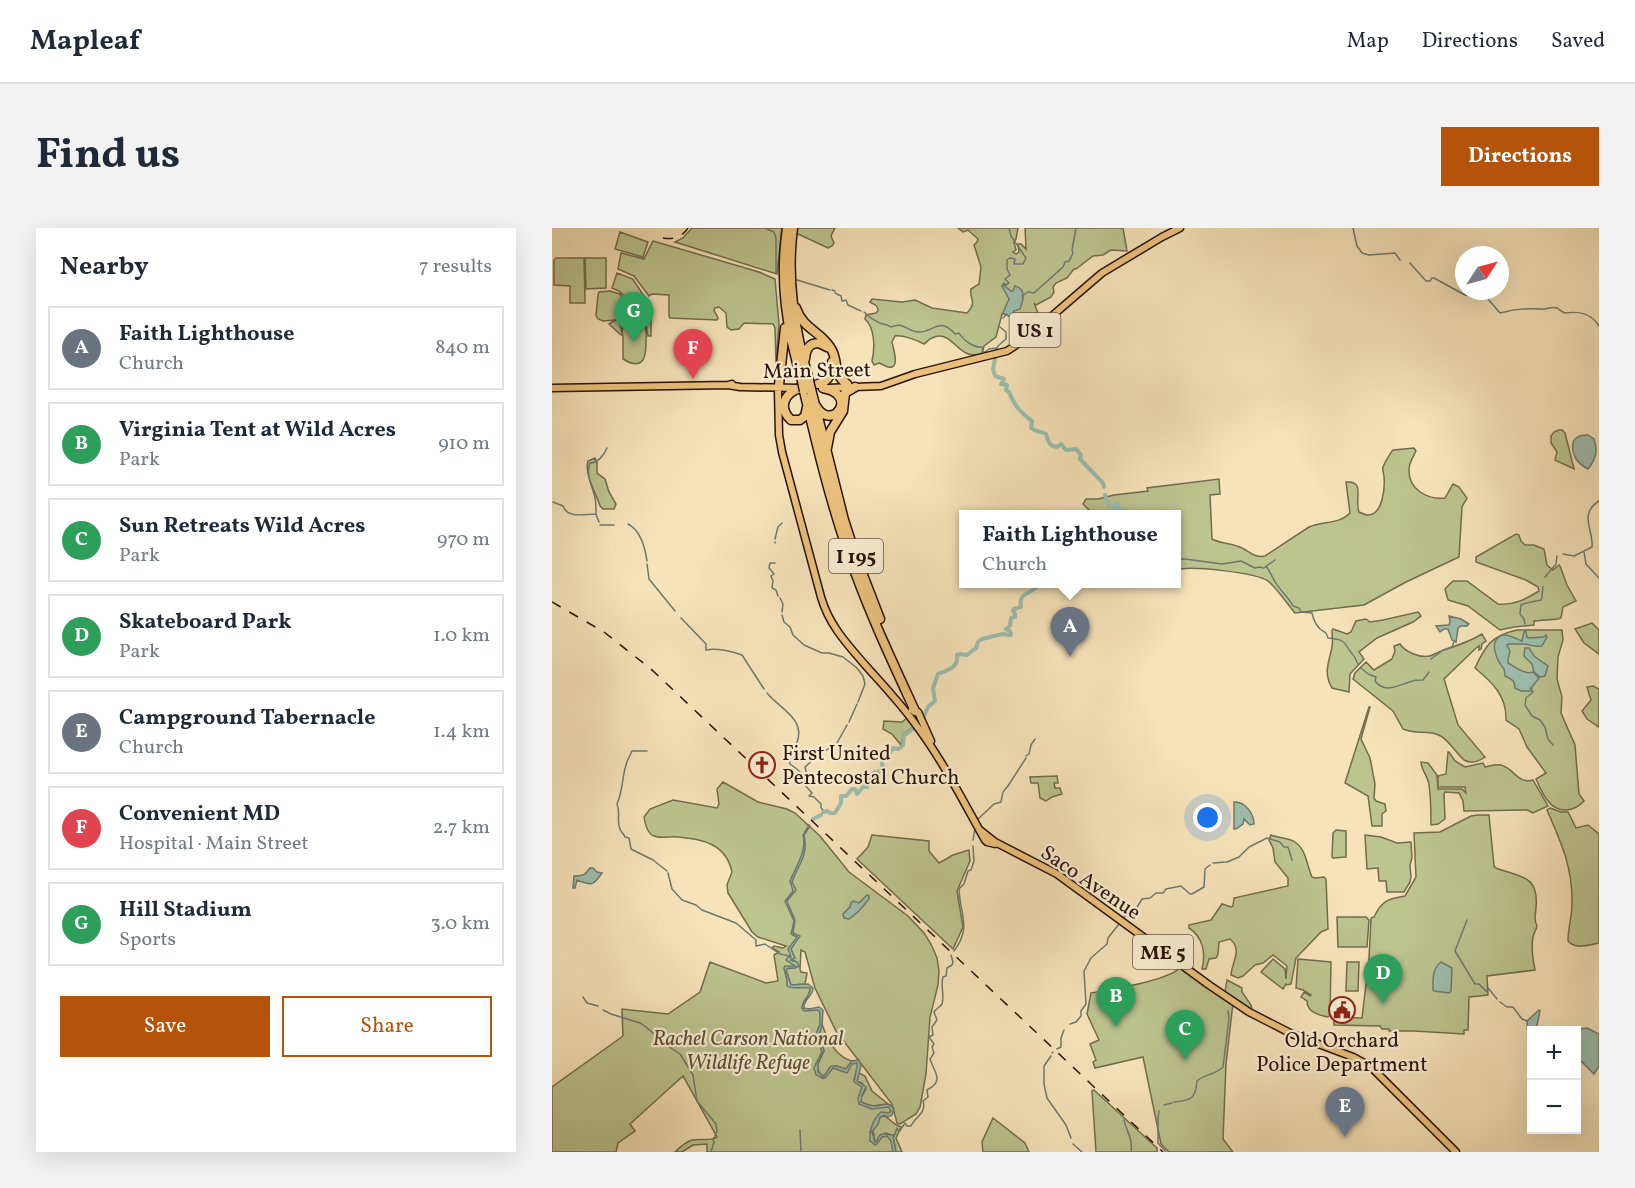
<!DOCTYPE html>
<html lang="en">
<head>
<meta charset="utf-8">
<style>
  :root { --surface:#fff; --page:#f2f2f3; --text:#1f2937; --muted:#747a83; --line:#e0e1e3; --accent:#b45309 }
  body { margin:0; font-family:Vollkorn,serif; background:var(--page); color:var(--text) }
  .controls { position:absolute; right:18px; bottom:18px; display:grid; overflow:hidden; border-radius:0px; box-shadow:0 6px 24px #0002 }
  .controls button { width:54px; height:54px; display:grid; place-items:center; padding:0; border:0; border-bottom:2px solid var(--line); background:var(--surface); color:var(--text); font:30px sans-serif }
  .compass { position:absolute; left:903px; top:18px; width:54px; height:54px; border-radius:50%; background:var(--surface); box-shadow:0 6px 24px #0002; rotate:54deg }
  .you { position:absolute; left:656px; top:590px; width:21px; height:21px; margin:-15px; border:4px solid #fff; border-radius:50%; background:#1a73e8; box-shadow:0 0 0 9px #1a73e833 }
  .badge { display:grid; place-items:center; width:39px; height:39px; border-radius:50%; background:var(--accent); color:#fff; font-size:20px; font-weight:700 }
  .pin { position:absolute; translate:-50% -50px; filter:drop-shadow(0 2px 3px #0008) }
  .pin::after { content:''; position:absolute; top:32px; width:21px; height:18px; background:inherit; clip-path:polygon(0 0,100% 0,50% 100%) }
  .popup { position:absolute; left:407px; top:282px; width:222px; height:78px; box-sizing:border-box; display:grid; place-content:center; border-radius:0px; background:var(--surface); filter:drop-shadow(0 2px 4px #0005); font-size:20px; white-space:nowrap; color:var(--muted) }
  .popup b { font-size:22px; color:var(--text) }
  .popup::after { content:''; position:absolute; left:50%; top:100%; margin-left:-12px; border:12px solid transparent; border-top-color:var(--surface) }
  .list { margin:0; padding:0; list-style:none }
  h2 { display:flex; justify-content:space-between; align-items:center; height:78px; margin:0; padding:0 24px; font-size:26px }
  h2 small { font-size:20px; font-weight:400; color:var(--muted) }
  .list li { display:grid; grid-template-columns:39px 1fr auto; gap:18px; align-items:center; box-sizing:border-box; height:84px; margin:0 12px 12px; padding:0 12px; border:2px solid var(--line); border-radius:0px }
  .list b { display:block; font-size:22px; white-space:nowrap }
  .list p { margin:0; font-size:20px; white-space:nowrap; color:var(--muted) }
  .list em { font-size:20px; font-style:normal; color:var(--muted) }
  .actions { display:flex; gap:12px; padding:18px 24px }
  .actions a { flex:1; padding:14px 0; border:2px solid var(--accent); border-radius:0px; text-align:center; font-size:21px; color:var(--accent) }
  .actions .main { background:var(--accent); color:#fff }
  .map { position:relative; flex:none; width:1047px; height:924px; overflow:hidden; border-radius:0px }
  header { display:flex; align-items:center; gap:36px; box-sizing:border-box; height:84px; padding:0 30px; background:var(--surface); border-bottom:2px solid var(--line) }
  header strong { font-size:28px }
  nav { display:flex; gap:33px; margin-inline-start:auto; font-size:21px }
  .intro { display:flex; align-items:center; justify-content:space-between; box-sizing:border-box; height:144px; padding:0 36px }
  h1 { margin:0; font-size:42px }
  .button { padding:15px 27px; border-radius:0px; background:var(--accent); color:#fff; font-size:21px; font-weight:700 }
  main { display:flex; gap:36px; padding:0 36px }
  aside { flex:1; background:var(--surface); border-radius:0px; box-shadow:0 6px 24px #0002 }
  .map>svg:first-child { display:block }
</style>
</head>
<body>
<header>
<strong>Mapleaf</strong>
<nav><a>Map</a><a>Directions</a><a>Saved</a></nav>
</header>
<div class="intro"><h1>Find us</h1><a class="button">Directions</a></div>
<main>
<aside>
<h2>Nearby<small>7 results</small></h2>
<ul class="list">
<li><span class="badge" style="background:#6b7280">A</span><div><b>Faith Lighthouse</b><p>Church</p></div><em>840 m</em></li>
<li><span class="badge" style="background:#2e9e5b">B</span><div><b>Virginia Tent at Wild Acres</b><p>Park</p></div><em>910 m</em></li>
<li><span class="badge" style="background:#2e9e5b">C</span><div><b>Sun Retreats Wild Acres</b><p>Park</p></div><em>970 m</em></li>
<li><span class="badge" style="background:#2e9e5b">D</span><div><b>Skateboard Park</b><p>Park</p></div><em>1.0 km</em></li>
<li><span class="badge" style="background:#6b7280">E</span><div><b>Campground Tabernacle</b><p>Church</p></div><em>1.4 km</em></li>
<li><span class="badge" style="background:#e0444e">F</span><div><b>Convenient MD</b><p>Hospital · Main Street</p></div><em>2.7 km</em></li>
<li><span class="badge" style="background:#2e9e5b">G</span><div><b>Hill Stadium</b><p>Sports</p></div><em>3.0 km</em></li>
</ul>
<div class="actions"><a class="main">Save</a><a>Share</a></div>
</aside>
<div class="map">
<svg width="1047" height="924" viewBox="0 0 1047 924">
  <rect width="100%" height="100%" fill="#f6e3ba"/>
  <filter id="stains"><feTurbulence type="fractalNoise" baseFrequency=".00333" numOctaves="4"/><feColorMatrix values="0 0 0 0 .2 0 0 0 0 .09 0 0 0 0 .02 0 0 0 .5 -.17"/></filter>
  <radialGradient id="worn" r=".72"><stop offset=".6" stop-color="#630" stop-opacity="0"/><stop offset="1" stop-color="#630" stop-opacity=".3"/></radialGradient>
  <path fill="#bcc490" stroke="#736b4c" stroke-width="1.5" d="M140 0H230L225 46 123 14 131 10Z
    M245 0H283L279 8 282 15 280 18 276 20 246 6 244 5Z
    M406 0H466L464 11 462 14 464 22 461 24 464 26 467 24 466 16H469L474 21 473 0H571L575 23 559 22 551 27 541 28 524 41H522L515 50 504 55 501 59 502 64 499 69 484 77 482 75 486 85 475 87 474 86H450L444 109 432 118 431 122 429 126C424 127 419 128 414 125 403 120 395 102 380 110 377 111 375 114 372 116 365 112 351 107 343 108L340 114C341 120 349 142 336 139 333 138 330 136 327 135L322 137 320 133C323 120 323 100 313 91L314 87 324 85 326 83C326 77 323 77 318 74L320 71 350 74 363 72 380 80 415 85C426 73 417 72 419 61L427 56 429 39 422 17 425 14 426 11 416 2 411 4Z
    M68 4 96 14 91 29 63 21Z
    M101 13 207 44 223 51 227 96 224 135 223 100 221 96 192 95 187 101 179 102 175 99 174 85 167 79 163 80 162 82 166 90 165 92 118 90 117 88V67L100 66 97 68 82 48 66 41 69 25 92 31Z
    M4 30H32L33 75H18V58L2 57V32Z
    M33 30H54V60L34 61Z
    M65 45 81 51 97 76 98 88H90L88 85 81 86 76 84V72L67 63 60 60Z
    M58 63 68 66 73 75V90L67 91 70 106 71 95 74 96 79 93 85 92V90L99 89V108H96L94 96 86 92C89 95 91 95 93 99 95 104 94 110 94 115 94 133 89 142 71 131V107H69L57 96 64 92 51 93 46 91 44 87 46 67 47 64Z
    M1007 202H1010L1013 205 1022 241 1003 232 1005 224 999 215V208L1002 204Z
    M862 220 864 223C861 229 857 235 857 241 856 261 875 272 893 270L901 256 907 259 915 270 910 279 907 329 854 354 812 377 743 385C736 377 724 359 716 353 705 345 637 337 625 342L624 286H541L531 276 534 271H546L562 267 596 263 595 260 667 251 668 266 658 267 660 311C669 316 680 315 690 320 698 324 703 330 713 328L757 299C771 293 788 296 798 285L794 254C814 253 802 270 807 284 810 285 813 287 816 287 831 287 833 259 832 249 832 246 830 242 831 239 832 236 839 224 841 222Z
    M43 230 45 235V245L53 251 57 264 64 276 62 281H51L48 278C44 265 32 246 36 233Z
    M964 306 967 307 969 313 973 317H982L992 321 995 337 1001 342 1007 337 1008 338 1015 357 1024 373 1011 379 1009 390 1006 391 982 393V397L962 399 948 402 916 378 896 372 893 361 901 353H915L946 376C961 378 974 371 987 363L986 359 974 352 924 334V329Z
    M866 384 869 388 861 394 825 410 807 424 812 431 798 446 797 464 780 460C771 445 777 434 780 419 781 414 780 408 780 403L781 401 795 406 799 404 804 393 814 391 818 394 831 392Z
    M1040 395 1047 402V426L1032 415 1023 401Z
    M965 402H1010L1011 412 1006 429 1005 451 1010 469 1009 485 1023 517 1027 566 1032 573C1022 584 1006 586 996 573 991 567 987 558 984 551L994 545 975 519 967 501 954 492C955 468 940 454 923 440 933 418 940 407 965 402Z
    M930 406 934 413 930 416 929 421 927 422V418L924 420 892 451 906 497 933 529C926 534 919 536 912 532 903 524 895 509 884 506 873 503 862 506 851 501L841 483 801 451 803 445 814 434 822 442 840 431 843 423 842 418 848 416C853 424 868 430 877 428 883 427 889 422 895 421 907 417 919 413 930 406Z
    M1041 458 1047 461V499L1035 491 1030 483 1039 472 1035 459Z
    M817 479H818L809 511 818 530 823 556 822 570 824 573 833 576 834 583 830 586V598H820L816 568 793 555Z
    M356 489 362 498 351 507 349 517 340 506 331 501 332 493 350 494Z
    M896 524H897L903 533 913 539 931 535 933 539C938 538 944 536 949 537 963 541 965 556 981 552L996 578 981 585 975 582 912 583 911 573 907 565 893 564 892 566 893 591 886 596 879 597C879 584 879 570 877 557 876 548 869 542 869 534L876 535 885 547 886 561H910L914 565 913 559H886V548L894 546Z
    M505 548 506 555H502L503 560H508L510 566 500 569 494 573 488 570 486 555H479L478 549Z
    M171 554 206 574 235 581 243 585 268 608 297 644 356 688 372 705 379 716 385 730 387 743 386 757 378 789 374 846 368 879 364 886 348 896 345 895 340 876 284 803 263 760 253 724 249 722 248 741 249 744 255 745 253 756 240 757 238 756 234 741 245 739 246 738 245 734 236 731 243 736 244 738 232 740 237 758H256L258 760C259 766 252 772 251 781H266L268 783 269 794 265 807 270 824 264 836V845L270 850H272L273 848 269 847C262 839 268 831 272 823L267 807 270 796C275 811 284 829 300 833L294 841 284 838 277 840 274 847 281 839 293 843 303 833 306 837 302 852 311 859 307 875C320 881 327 875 339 879L338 885 336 887 330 886 318 904 322 916 325 913 323 914 321 902 326 896 328 889 333 888 343 896 349 899 344 910 350 924H344L341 909 343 906 341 908 334 905 328 907V910L335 907 339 912 342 924H155V916L141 917 130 924H123C128 919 133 914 140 912 149 910 158 914 165 909L131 848 78 896 83 903 66 915 64 924H0V859L71 808 70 781 116 786 148 764 158 734 214 755 226 753 222 727 227 724 220 720 222 718 231 720 234 718 206 709 200 704 176 665 175 657 180 644C174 616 151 611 126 609 119 608 109 611 102 608 95 606 93 595 92 589L98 581 121 572 165 580 167 576 165 561Z
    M998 580 1009 584H1016L1024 600 1036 597 1047 606V715C1036 717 1024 722 1016 713 1016 700 1020 688 1020 676 1021 640 1009 614 995 582Z
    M926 587H937L942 638 944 640C968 649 987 647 984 679 984 687 981 691 985 698 984 702 982 705 981 709 979 718 981 732 983 742L935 748 936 767 917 769 916 802H912V806L862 803H837V801H830L828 798 782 797V789L810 790 817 731 819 690 822 689C830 672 836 671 853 668L864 649 862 605 888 604 919 588Z
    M784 602 794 603V629L781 630 780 629 781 605Z
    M320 607 377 613V623L387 635 401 627 417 622 418 633 405 663 411 699 401 721 305 631 316 619Z
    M719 607C726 610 737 610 743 614 754 621 755 638 760 649L763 650 772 649 774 651 776 701 769 704 744 730 739 756 735 757 734 756 731 761 709 744 721 731 733 741 734 751 735 738 721 727 711 735 703 737 691 748 686 750 679 747C680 733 691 722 678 711L667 714 666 726 664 730 657 731 654 741H650C654 725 651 709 637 700V697L659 692 670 676 679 679 681 678 682 670 736 658V650L723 634 721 620 717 612Z
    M813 607 829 609 845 615 859 614 860 630 858 637 859 649 858 654 852 664H835L834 653H827L826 640 815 641Z
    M785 689H814L817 692 815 719H786Z
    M746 731 779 734 778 787 776 789C766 787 755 784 755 773L749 769 752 764 758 768 759 767 751 762 744 760Z
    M795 734H807L806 763H794Z
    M629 739 681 775 674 836 671 911 681 924H617L609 916 591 829 543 840 541 834 544 832 538 816 547 812 535 786 539 765C560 761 616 753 629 739Z
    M675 752 690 760V764L699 777 700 781 699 782 673 764Z
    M307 845 313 848 320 863 336 876 320 878 310 875 309 870 314 861 310 855 305 853Z
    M542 862 605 920V924H544L540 863Z
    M441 890 473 915 477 924H431L430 914Z"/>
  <path fill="#9dbeac" stroke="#6f796b" stroke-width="1.5" d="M452 55 454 59 459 63H461L463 58C475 61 471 73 468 81L462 83 458 89 451 85 457 71 450 58Z
    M1036 207 1042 211C1046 223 1044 231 1036 241 1032 239 1027 235 1024 231 1018 219 1019 206 1036 207Z
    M897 388 909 391 917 396 915 398H909L906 400 904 414 900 412 896 401H892L888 404 884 398 897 397 898 394Z
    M974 403 975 409 977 410 992 409 994 407 995 409 990 418C980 419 981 417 972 416 968 416 962 416 957 416L955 417 958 423 956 431V435C963 439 973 447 981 444L987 450 980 459 979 463H969L963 460C963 452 960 452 953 448L952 441C945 433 935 412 951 407 956 406 965 411 970 413L972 404Z
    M973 420H977L982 428 996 438 993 448 988 449 982 444 980 436 972 428Z
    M682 574C693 573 702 586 702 596L698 597 692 591 691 596 684 601H682Z
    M257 597 258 598 252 607C257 627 246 637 240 654L244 662 235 673 243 692 241 705 248 708 239 721 243 730 239 732 245 734 247 738 243 740H236L234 742 239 757 256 756 261 760C261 769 251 771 252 780L257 781 267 779 271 782 270 797 267 807 272 823 266 836V844L272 848 279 838H284L294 841 300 833 307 832 309 838 305 853 314 859 310 867 309 874C314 876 318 878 324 878 332 877 337 873 342 881L340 887 336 889 332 887 328 889 326 896 320 904 323 914 325 913C328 902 335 907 342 907L341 909 344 924H341L339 913 335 908 330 909 324 917 318 913C317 903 321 891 329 884L337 885 339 883 337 879 320 881 307 876 306 870 310 859 302 854 305 838V835L300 836 295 845 281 840 273 850 264 847 262 840 270 824 264 806 268 796V784L266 782 252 783 250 780C250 771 259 768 258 760 251 758 240 762 235 758V752L232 740 233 738H243L234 732 236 729H239L236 721 245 709 239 706 242 693 233 673 241 663 238 653C244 638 255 624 251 607Z
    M38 640H41L45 644 50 645C41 658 40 658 25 652L23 660H21L22 648C32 647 31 649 38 640Z
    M315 667 317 668V671L307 683 297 691 292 690 291 686 298 679 299 675 301 673 307 675Z
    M889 734 900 740 899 763 897 765 882 763 881 762C881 751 880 741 889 734Z
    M987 782 988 783 984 802H980L979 819 977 826 975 793Z
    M1035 800 1047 806V838L1042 846 1030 834 1026 833C1023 823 1024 810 1028 801Z"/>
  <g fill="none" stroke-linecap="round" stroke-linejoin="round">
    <path stroke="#6f796b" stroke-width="1.5" d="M213 0 222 4 224 10V46
      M801 0 805 18 810 25 817 27 843 25 848 32
      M858 35 874 53H878L880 50H882L913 67 936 71 948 85C962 81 976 80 990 81 995 82 999 78 1005 80 1007 81 1010 84 1013 85 1027 83 1039 85 1047 98
      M245 52 278 62
      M452 58 457 55 453 51 458 47 455 41V32L458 30 463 31 462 36H471L474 30 459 8 457 0
      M280 62 283 63
      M283 65 289 68 290 73 294 72 296 77 309 83
      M470 68 476 64 482 65 511 39 513 34 517 33 521 25 520 22 524 0
      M312 84C317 89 324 94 331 96 334 97 337 97 339 99 353 93 355 104 367 104 382 104 387 88 403 106L407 105C411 112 422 120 430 119L431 124H433L437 121 445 120
      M451 90 455 86
      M444 122 446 118 454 111V104L448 99
      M1 274 11 278C16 291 32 286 44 286L47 294
      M44 286C44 281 44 275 43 270 41 259 33 247 38 235 46 235 52 227 55 220
      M76 296C88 302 93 319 95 333
      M48 297H62
      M223 311 226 299 230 295
      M223 315V314
      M1032 324 1034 336 1047 350
      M1011 326 1022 328 1040 319C1042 303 1026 286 1047 273
      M624 331H633L670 336 689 333 703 340 707 339 712 340 723 332
      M223 335H218L217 340 222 346 219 348 221 353 220 360 224 362 226 368
      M95 336 97 351 123 383
      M714 338C718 343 719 347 722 352 727 362 736 368 741 378L747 380 749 384 760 385C761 390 764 397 768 401 773 405 774 403 776 410 795 412 790 413 801 427
      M993 349 1004 336 1005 328
      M228 370 231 376 230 384
      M230 387 232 394 238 399 241 407 252 417 270 425H277L291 429 305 440 311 448 313 456 306 474
      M129 390 154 416V422C165 420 180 423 190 427L212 461
      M973 396 972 391 968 386 969 377C974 374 983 374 989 372L990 369 991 358
      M891 422 900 419 902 414
      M802 428 806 436
      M879 431 890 423
      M809 440 816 446 824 449 823 453C834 467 847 456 861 453 862 452 870 452 871 452L877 444
      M978 460 981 464 974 470 973 477 980 488 988 492 993 499 996 511 1001 517
      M215 465C227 480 254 491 245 514 242 523 236 526 238 536 244 540 251 545 254 552L252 556 260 565 257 568 262 569 269 576V580L272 583
      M297 494 305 476
      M95 523H80C78 528 75 532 74 537 70 549 71 563 65 576 69 585 64 592 68 601 69 604 72 606 73 609L77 610 79 621 101 632 115 643
      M474 528 477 526 479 517 483 511
      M253 551 255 547 253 539 264 529 285 515 295 497
      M425 592 442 576 449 574 451 564 456 558 474 530
      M421 612 423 601
      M661 635 675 634 687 629 697 619 715 610 728 614 732 619H736L740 632
      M116 645 120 661 130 672 144 677 150 682 184 695 204 712V718L213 716 228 726 238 728 239 730
      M571 690 576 685 584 681 590 671 598 670 604 665H611L614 661 629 658 638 666H640L652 659 653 641 658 637
      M915 692 903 723 923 756H927L935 764 936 760 937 761 945 771
      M402 723C420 699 408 688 407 661L412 656 416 643 419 642 422 633 421 618
      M31 769 35 775 46 778
      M948 774 955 779H961L970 791 975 793
      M51 782 59 786 88 795 94 799 116 818 128 826 141 847 145 873 164 896 165 903 161 912 162 914 159 924
      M518 796 524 794 529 788V783L534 776 532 743 539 730 555 716 556 710 567 696
      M505 821 509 819V810L512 802
      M500 825 501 824
      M499 828 492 838V856L495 870 514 897 519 910
      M622 874C639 873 644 870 645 853 653 846 663 847 671 839L677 791 676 783
      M612 877 620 875
      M607 883 606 890V915L614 924
      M572 892C574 904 581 908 579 924
      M248 902 249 924
      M342 908 345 900 347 904 353 895 355 898H359C363 889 375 885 371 873L376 869 375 862C393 853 382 844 378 831L382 825 380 819 382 816 377 809 381 807 380 799 385 792 382 784C384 781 388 779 390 776 393 768 388 757 391 749L394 748 395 740 400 737 401 734 399 727
      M521 916 530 924"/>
    <path stroke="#9dbeac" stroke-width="4" d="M443 131 441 141 443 148 452 151 449 156 455 157 454 162 457 164C461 175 470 186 480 193L479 200C484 204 489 203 494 206 496 212 496 218 505 219L509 216 514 222 524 221 529 227 528 231 551 255 552 259
      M553 267 557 278 561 279 566 276 567 283 572 281 575 286
      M372 488 376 479 383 473 381 460 386 446C396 442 407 439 405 427L408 426 415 427 424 420 426 414 430 411 450 406 459 407 458 403 454 401 458 398 459 390 463 389V386L461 383 462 381 469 379C466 363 480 367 486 357H498L505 356
      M351 517 352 508 362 500
      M271 584 275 583 278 585H283L289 575V568H294L300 561H303L305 566 312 558 315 559 316 555 319 552 318 547 323 544 326 548 327 543 333 541 330 537 331 527 336 528 341 520 346 521 349 519
      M261 591 269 587"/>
    <defs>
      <path id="primary" d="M176 157 188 159 247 160
        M227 157 226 162 227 207 230 224 269 369C277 397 295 416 314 438 331 457 349 476 364 497 391 533 411 573 433 612L435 614 443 616
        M0 160 176 157 180 156
        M275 160 329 158 363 146 455 123 472 112 550 45 610 9 628 0
        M360 482 366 484 379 513
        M428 602 443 614 505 646 657 757 697 784 740 806 801 829 818 838 904 924"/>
      <path id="highway" d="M235 0C227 53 235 103 250 153
        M241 0C234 52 243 103 257 153
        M244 80C251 101 268 103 278 119 288 133 279 145 295 156
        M253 131C254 122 256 115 267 115L275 119
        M266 156C278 153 280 145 280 134
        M227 157 233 100
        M248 160C232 165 226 180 239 192H248L253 188 255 179
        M252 163C265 218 278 273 297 327 315 380 339 431 363 483
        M260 165 292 292 304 329 328 391
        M264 178C276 200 299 179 285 166 282 163 276 161 271 160
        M275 220 278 204 291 183 293 165 303 159"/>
    </defs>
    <use href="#primary" stroke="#2a1209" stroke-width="9"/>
    <use href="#highway" stroke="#2a1209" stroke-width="11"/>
    <use href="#primary" stroke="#ebc27d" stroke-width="6"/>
    <use href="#highway" stroke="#ebc27d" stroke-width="8"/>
    <path stroke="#2a1209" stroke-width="1.5" stroke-dasharray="10 10" stroke-linecap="butt" d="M111 10C122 12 130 9 136 0
      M0 374 52 404 99 441 611 924"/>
    <defs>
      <path id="highway-bridge" d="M250 153 252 163
        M257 153 260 165"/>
    </defs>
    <use href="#highway-bridge" stroke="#2a1209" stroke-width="11" stroke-linecap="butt"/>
    <use href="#highway-bridge" stroke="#ebc27d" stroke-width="8"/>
  </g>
  <defs>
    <symbol id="church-ring" viewBox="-11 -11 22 22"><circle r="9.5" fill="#f9edd2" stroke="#8f2418" stroke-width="1.5"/><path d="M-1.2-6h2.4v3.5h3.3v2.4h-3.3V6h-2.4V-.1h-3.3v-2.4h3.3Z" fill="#8f2418"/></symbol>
    <symbol id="civic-ring" viewBox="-11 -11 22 22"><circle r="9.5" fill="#f9edd2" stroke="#8f2418" stroke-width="1.5"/><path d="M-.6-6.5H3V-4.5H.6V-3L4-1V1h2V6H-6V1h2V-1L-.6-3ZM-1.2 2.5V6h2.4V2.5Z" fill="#8f2418"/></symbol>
  </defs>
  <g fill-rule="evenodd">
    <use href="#church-ring" x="195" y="522" width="30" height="30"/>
    <use href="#civic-ring" x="775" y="767" width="30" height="30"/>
  </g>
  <g text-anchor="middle" stroke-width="4.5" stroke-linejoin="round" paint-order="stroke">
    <g fill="#f9edd2" stroke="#685445" stroke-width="1.5">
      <rect x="457.5" y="85" width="51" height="34" rx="4.5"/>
      <rect x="277" y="311" width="54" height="34" rx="4.5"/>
      <rect x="581" y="707" width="60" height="34" rx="4.5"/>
    </g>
    <g font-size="20" font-weight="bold" fill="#2a1209">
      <text x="483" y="109">US 1</text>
      <text x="304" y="335">I 195</text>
      <text x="611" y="731">ME 5</text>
    </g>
    <g font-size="21" fill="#2a1209" stroke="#f9edd2">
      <text transform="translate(265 142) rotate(-1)" y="7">Main Street</text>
      <text transform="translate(539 654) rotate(34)" y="7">Saco Avenue</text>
    </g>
    <g font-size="21" fill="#2a1209" stroke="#f9edd2" text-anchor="start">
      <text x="230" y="532">First United<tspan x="230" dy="24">Pentecostal Church</tspan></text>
      <text x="790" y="819" text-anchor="middle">Old Orchard<tspan x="790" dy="24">Police Department</tspan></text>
    </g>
    <g font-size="21" font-style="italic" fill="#5d5038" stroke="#f9edd2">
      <text x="196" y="817">Rachel Carson National<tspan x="196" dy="24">Wildlife Refuge</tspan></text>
    </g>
  </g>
  <rect width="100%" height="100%" filter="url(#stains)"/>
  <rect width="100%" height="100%" fill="url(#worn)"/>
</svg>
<div class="controls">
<button>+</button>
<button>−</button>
</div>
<svg class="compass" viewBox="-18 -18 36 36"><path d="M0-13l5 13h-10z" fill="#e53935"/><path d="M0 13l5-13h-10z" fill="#747a83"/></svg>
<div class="you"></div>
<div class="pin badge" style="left:518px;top:429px;background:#6b7280">A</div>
<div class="popup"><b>Faith Lighthouse</b>Church</div>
<div class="pin badge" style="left:564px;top:799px;background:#2e9e5b">B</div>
<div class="pin badge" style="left:633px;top:832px;background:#2e9e5b">C</div>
<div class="pin badge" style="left:831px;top:776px;background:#2e9e5b">D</div>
<div class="pin badge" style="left:793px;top:909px;background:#6b7280">E</div>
<div class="pin badge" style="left:141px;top:151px;background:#e0444e">F</div>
<div class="pin badge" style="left:82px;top:114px;background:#2e9e5b">G</div>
</div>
</main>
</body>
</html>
